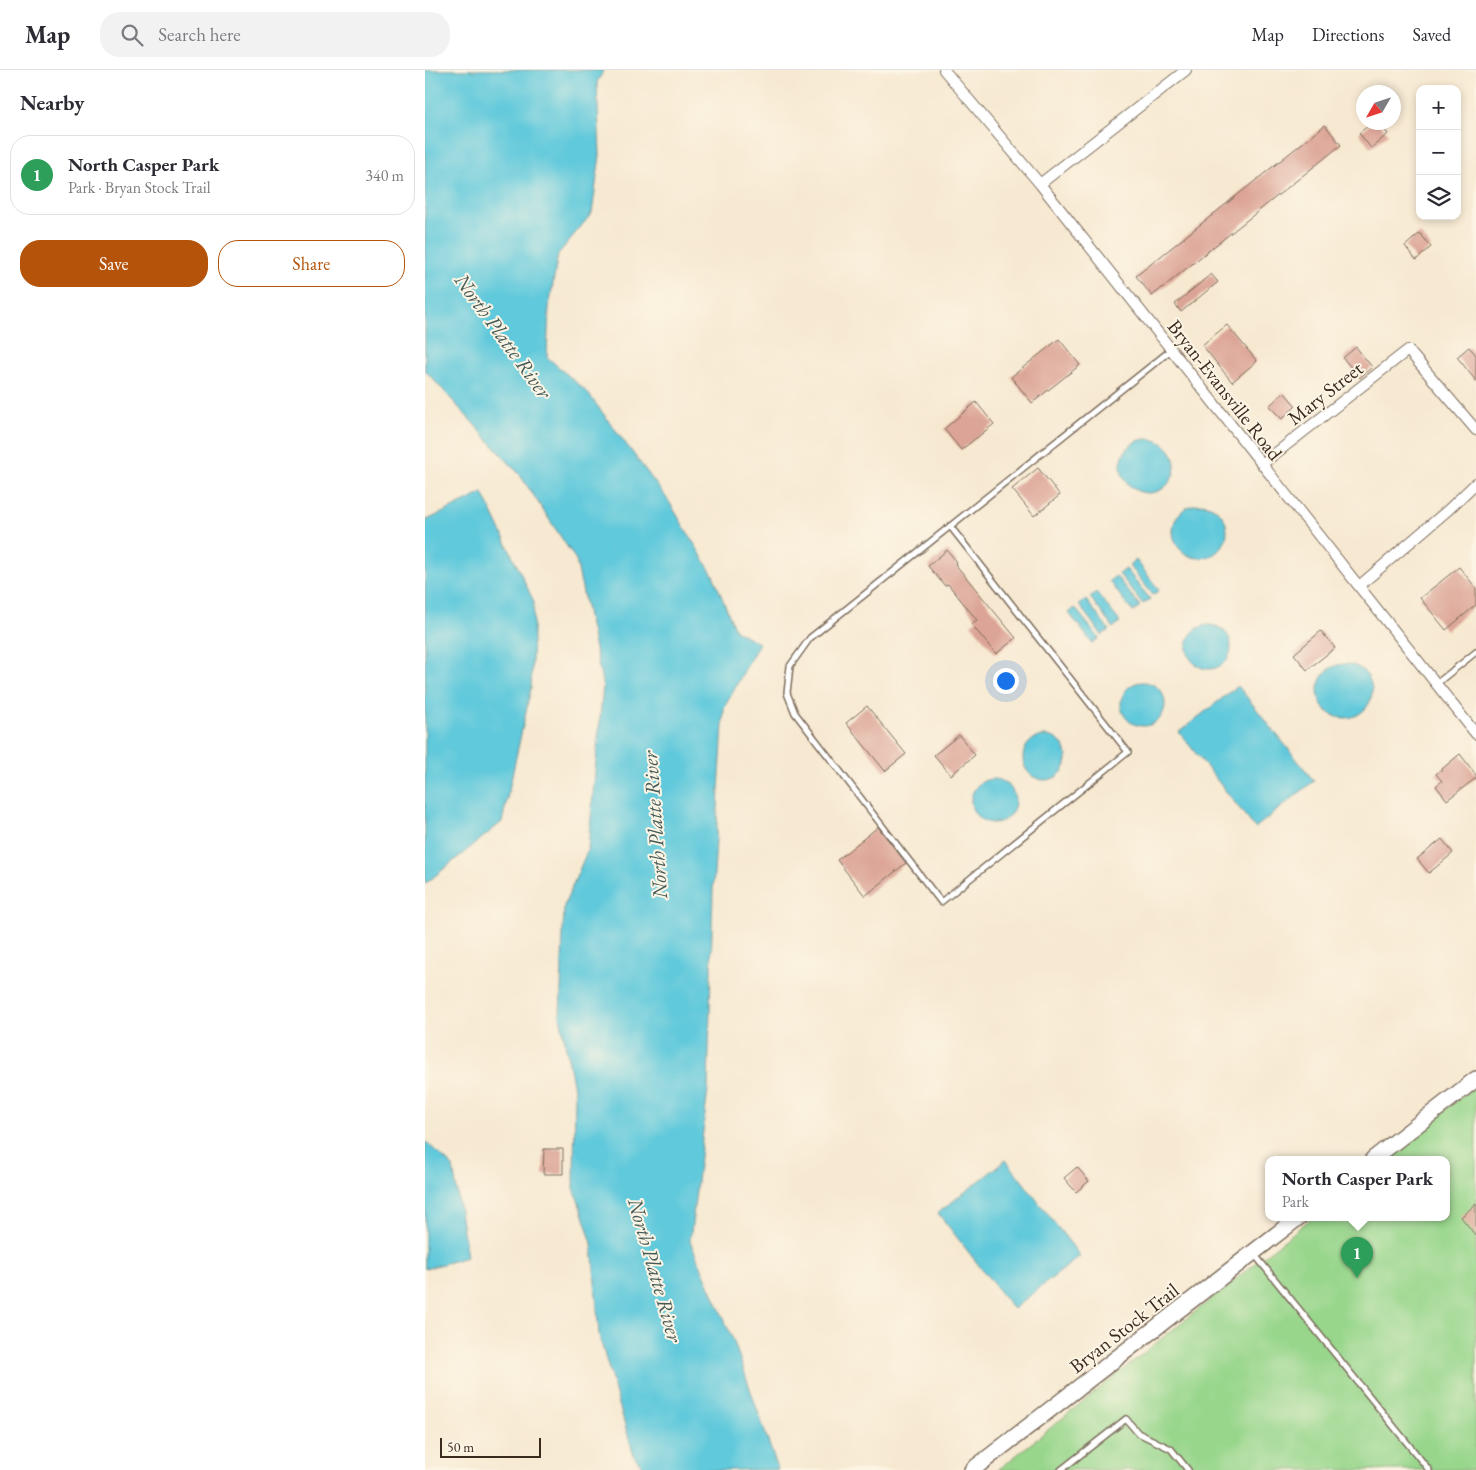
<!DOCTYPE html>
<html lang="en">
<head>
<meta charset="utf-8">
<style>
  :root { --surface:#fff; --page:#f2f2f3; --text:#2b2b33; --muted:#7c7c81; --line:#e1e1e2; --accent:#b45309 }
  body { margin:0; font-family:"EB Garamond",serif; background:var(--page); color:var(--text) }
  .controls { position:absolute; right:15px; top:15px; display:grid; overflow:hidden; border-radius:10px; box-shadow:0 2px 8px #0003 }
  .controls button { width:45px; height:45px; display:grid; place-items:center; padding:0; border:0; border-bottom:1px solid var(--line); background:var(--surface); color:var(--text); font:25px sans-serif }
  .compass { position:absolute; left:931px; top:15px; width:45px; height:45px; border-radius:50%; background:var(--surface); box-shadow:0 2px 8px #0003; rotate:231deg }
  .scale { position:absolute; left:15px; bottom:12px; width:101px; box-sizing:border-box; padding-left:5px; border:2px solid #3b2a1e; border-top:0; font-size:14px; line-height:18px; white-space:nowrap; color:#3b2a1e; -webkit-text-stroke:4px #fcf5e5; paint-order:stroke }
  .you { position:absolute; left:580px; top:610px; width:18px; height:18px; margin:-12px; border:4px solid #fff; border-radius:50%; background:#1a73e8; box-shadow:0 0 0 8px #1a73e833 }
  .badge { display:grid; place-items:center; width:32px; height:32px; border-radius:50%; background:var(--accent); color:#fff; font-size:16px; font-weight:700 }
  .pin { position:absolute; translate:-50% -41px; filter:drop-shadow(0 1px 2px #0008) }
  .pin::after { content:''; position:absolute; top:26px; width:18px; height:15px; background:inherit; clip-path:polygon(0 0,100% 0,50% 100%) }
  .popup { position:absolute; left:840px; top:1086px; width:185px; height:65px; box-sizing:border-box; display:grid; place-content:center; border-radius:10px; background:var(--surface); filter:drop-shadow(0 1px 4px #0005); font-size:16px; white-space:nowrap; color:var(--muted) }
  .popup b { font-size:19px; color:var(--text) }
  .popup::after { content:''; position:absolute; left:50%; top:100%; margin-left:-10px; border:10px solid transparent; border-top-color:var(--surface) }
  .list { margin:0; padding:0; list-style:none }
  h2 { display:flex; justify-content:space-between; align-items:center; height:65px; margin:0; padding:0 20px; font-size:21px }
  h2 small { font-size:16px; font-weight:400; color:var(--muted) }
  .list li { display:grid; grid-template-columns:32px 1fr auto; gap:15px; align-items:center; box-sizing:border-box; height:80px; margin:0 10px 10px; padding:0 10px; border:1px solid var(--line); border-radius:20px }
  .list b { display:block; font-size:19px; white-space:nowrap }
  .list p { margin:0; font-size:16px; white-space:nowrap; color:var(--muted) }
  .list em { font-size:16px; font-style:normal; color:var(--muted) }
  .actions { display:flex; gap:10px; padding:15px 20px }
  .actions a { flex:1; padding:11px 0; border:1px solid var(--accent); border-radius:20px; text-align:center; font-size:18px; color:var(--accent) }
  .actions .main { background:var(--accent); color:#fff }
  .icon { flex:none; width:28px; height:28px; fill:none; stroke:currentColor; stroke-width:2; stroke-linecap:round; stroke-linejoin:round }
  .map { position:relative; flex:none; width:1051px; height:1400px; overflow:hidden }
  header { display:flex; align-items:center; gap:30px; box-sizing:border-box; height:70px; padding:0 25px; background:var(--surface); border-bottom:1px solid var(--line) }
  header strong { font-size:24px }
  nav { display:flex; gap:28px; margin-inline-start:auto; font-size:18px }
  .search { width:350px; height:45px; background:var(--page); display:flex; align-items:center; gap:12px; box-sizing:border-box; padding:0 18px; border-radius:20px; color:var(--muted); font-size:19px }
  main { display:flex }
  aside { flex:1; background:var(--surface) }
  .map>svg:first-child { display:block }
</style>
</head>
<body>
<header>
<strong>Map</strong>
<div class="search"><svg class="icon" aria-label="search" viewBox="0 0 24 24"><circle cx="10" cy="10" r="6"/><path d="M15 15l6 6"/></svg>Search here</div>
<nav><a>Map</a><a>Directions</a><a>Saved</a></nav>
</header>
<main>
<aside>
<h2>Nearby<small></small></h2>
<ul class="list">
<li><span class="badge" style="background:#2e9e5b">1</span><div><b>North Casper Park</b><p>Park · Bryan Stock Trail</p></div><em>340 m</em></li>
</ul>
<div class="actions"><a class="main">Save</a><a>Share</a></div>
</aside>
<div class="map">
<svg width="1051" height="1400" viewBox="0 0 1051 1400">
  <rect width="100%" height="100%" fill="#fcf5e5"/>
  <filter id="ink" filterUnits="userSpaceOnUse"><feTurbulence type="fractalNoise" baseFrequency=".02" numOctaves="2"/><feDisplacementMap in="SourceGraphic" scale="10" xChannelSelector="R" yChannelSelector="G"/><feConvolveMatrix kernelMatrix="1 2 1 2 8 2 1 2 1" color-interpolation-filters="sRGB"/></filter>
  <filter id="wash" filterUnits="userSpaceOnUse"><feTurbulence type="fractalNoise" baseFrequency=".0096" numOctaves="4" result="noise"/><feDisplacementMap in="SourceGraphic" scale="20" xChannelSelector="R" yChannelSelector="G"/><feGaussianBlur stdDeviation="1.12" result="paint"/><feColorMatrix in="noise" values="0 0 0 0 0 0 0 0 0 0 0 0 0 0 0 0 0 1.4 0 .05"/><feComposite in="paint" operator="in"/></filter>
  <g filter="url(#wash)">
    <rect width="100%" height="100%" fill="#f7e9d1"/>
    <path fill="#97d68b" stroke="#698054" d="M1051 1015V1400H573L888 1147H1021V1089H959Z"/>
    <path fill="#60c9db" stroke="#4e7a7c" d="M0 0H179L172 12 175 85 167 143 133 184 124 237 122 287 162 322 243 430 288 505 310 560 334 573 299 638 288 820 283 1019 265 1171 309 1272 353 1400H221L209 1386 174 1265 167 1173 149 1118 150 1024 135 946 139 836 163 779 178 616 151 490 95 405 0 300Z
      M696 396a27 27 0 1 1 54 0a27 27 0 1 1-54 0Z
      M58 423 109 532 106 618 77 752 0 814V451Z
      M748 461a27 27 0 1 1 54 0a27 27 0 1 1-54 0Z
      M711 490 734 520 728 525 704 495Z
      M701 499 725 529 718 534 694 504Z
      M691 506 715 536 708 542 684 511Z
      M671 522 695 552 688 558 665 527Z
      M661 530 684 560 677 565 654 535Z
      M650 538 674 568 667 573 644 543Z
      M762 577a22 22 0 1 1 44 0a22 22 0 1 1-44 0Z
      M893 621a27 27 0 1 1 54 0a27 27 0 1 1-54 0Z
      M696 634a22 22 0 1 1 44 0a22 22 0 1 1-44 0Z
      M813 616 889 711 830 758 754 662Z
      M598 688a22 22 0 1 1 44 0a22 22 0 1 1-44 0Z
      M546 731a22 22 0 1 1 44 0a22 22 0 1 1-44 0Z
      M0 1071 28 1097 42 1187 0 1199Z
      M581 1090 655 1186 588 1239 513 1143Z"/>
    <g id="blocks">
      <path fill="#dca496" d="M948 52H953L963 64 946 78 934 63Z
        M900 55 916 75 727 226 711 206Z
        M995 163 1006 177 991 190 980 176Z
        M786 204 793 212 756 242 750 234Z
        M802 255 832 291 807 312 777 275Z
        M634 269 655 295 607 333 586 307Z
        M931 277 947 297 935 308 918 288Z
        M1044 277 1051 285V311L1032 287Z
        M859 322 871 336 857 349 844 336Z
        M551 332 569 354 536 380 519 359Z
        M613 398 635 425 609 446 587 419Z
        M522 480 532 492 530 494 591 568 571 584 546 554 552 550 523 514 520 516 503 496Z
        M1034 497 1051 518V535L1021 560 995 528Z
        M896 561 910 578 882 600 869 584Z
        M442 636 481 684 460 701 421 653Z
        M534 665 550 685 526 705 509 685Z
        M1035 684 1051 705V708L1022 730 1011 716 1017 711 1011 704Z
        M453 757 481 793 440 826 412 790Z
        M1017 769 1028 783 1004 803 992 789Z
        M119 1079H138V1104H118Z
        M652 1097 664 1111 651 1122 639 1108Z
        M1051 1134V1166L1036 1147Z"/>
    </g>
  </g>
  <g filter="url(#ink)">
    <use href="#blocks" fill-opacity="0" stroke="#7d6d5d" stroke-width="1"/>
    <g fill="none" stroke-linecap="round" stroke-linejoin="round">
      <defs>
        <path id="service" d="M525 456 703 682 516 832 370 643 362 623 365 596 385 568 746 280
          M1011 614 1051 582
          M830 1185 1004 1400
          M636 1400 701 1349 713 1363 746 1379 763 1400"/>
        <path id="minor" d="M519 0 615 114 1051 664
          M615 114 761 0
          M837 394 983 280 1051 360
          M934 516 1023 440 1051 413"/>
        <path id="secondary" d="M948 1089 1051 1009
          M547 1400 874 1147"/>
      </defs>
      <use href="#service" stroke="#7d6d5d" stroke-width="8"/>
      <use href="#minor" stroke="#7d6d5d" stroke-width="12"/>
      <use href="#secondary" stroke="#7d6d5d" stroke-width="18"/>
      <use href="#service" stroke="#fff" stroke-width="5"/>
      <use href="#minor" stroke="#fff" stroke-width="10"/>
      <use href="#secondary" stroke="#fff" stroke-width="15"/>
    </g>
  </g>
  <g text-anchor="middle" stroke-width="4" stroke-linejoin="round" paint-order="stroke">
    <g font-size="20" fill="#3b2a1e" stroke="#fcf5e5">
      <text transform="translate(800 320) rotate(52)" y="7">Bryan-Evansville Road</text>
      <text transform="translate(900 323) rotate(-38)" y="7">Mary Street</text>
      <text transform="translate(699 1258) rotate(-38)" y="7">Bryan Stock Trail</text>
    </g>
    <g font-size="21" font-style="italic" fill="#465a57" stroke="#fcf5e5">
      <text transform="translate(78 266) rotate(54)" y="7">North Platte River</text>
      <text transform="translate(230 755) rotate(-94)" y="7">North Platte River</text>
      <text transform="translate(230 1200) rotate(74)" y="7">North Platte River</text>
    </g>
  </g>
</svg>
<div class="controls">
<button>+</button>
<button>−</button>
<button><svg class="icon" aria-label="layers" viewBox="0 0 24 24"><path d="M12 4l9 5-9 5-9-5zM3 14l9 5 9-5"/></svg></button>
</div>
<svg class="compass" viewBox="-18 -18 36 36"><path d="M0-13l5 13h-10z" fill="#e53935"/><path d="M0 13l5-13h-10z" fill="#7c7c81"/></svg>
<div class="scale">50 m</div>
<div class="you"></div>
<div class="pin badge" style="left:932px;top:1208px;background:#2e9e5b">1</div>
<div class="popup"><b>North Casper Park</b>Park</div>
</div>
</main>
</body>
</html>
